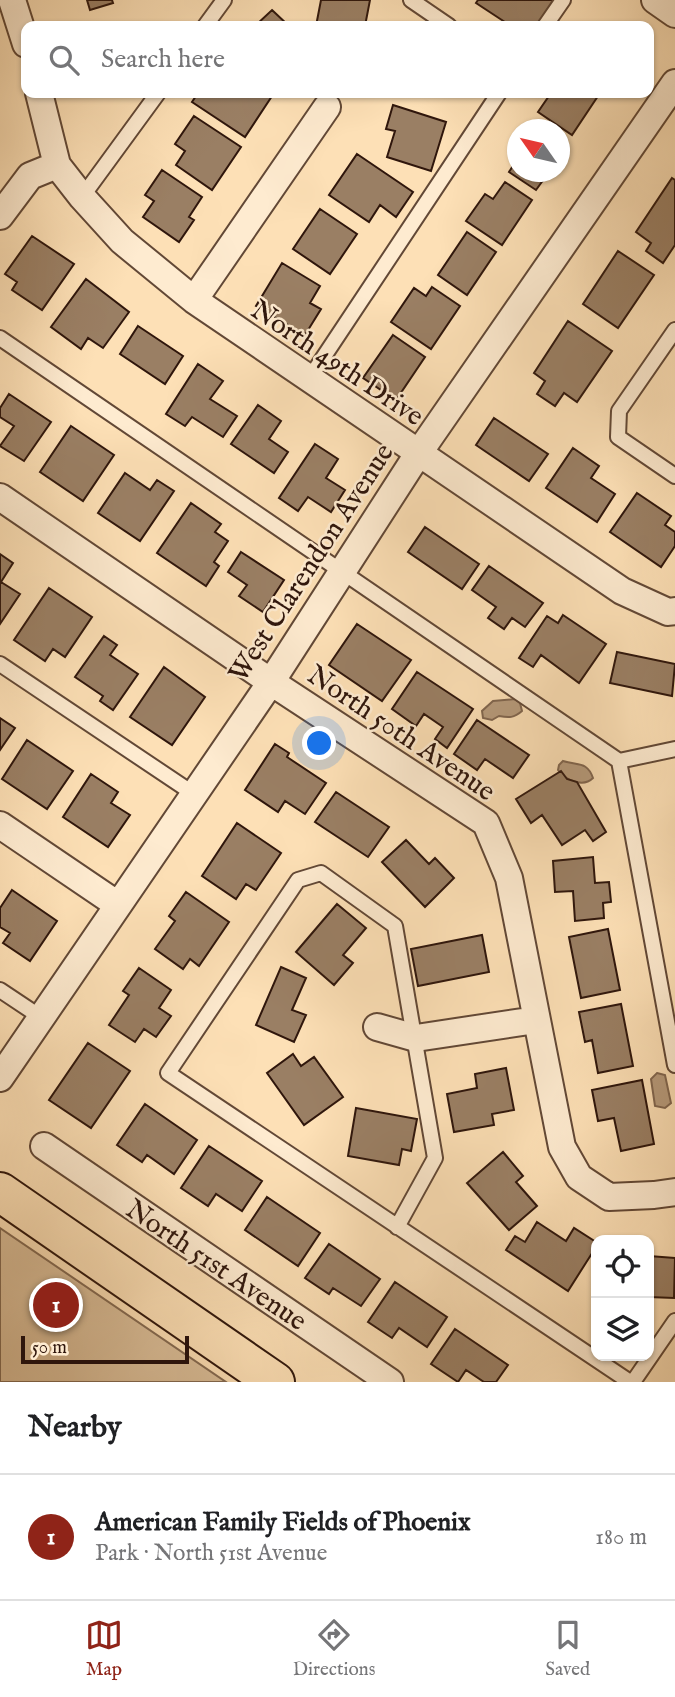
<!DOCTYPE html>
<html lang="en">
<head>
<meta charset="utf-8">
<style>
  :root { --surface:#fff; --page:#f2f2f2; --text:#202124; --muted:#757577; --line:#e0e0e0; --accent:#8f2418 }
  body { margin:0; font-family:"IM FELL English",serif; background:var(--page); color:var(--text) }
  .controls { position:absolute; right:21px; bottom:21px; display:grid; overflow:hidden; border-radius:14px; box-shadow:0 2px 5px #0004 }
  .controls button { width:63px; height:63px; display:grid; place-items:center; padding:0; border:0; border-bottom:2px solid var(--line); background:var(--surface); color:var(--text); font:35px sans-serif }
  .compass { position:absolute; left:507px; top:119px; width:63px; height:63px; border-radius:50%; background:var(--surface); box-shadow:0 2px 5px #0004; rotate:304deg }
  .scale { position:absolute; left:21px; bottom:18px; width:168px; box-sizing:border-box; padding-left:7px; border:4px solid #2f160c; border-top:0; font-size:19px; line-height:24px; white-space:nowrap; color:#2f160c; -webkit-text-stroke:5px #feebd0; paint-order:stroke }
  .you { position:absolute; left:320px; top:744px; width:24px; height:24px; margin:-18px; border:5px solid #fff; border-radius:50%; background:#1a73e8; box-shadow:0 0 0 10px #1a73e833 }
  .badge { display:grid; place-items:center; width:46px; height:46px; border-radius:50%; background:var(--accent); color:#fff; font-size:23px; font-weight:700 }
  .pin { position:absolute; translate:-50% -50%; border:4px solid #fff; box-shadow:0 2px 7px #0006 }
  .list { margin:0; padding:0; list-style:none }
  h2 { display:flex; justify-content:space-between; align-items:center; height:91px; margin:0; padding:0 28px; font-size:30px }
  h2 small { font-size:23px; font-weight:400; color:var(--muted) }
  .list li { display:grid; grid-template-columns:46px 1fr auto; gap:21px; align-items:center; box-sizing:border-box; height:126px; padding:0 28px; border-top:2px solid var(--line) }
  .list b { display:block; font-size:26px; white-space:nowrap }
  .list p { margin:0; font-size:23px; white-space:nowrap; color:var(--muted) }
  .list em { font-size:23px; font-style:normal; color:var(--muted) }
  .icon { flex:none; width:38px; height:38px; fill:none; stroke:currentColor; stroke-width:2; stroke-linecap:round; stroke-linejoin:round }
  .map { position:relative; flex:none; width:675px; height:1382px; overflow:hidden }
  .search { position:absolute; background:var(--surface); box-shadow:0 2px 5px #0004; left:21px; right:21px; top:21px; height:77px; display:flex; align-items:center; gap:18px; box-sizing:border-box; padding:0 24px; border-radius:14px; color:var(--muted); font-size:26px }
  .sheet { height:217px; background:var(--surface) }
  nav { display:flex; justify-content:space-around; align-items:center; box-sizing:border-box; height:98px; border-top:2px solid var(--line); background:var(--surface); font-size:19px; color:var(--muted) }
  nav a { display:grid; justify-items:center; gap:4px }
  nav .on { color:var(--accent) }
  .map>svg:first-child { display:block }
</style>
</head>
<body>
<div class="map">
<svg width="675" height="1382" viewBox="0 0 675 1382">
  <rect width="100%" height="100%" fill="#fde0b6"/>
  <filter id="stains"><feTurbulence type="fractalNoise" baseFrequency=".00286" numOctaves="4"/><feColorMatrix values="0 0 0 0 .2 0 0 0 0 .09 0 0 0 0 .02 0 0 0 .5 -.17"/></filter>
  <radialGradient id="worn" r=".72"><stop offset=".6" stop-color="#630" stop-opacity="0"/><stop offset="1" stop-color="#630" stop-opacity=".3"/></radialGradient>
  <path fill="#dabe99" stroke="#846a52" stroke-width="2" d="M0 1228 226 1382H0Z"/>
  <path fill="#b79b7c" stroke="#81664f" stroke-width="2" d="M515 699 520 703 522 711C514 718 509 718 499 716L492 720 483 718 482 711 493 701Z
    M563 761C578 766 587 761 593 778 583 788 565 780 558 770L559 765Z
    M657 1073 665 1075 671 1103 665 1108 655 1106 651 1079Z"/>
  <path fill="#9a7f64" stroke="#2f160c" stroke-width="2" d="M87 0H112L113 3 90 10Z
    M321 0H370L365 26H316Z
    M478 0H554L537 26H511L476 3Z
    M272 10 289 26H255Z
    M198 93H274L245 137 192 102Z
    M551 93H600L572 135 538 112Z
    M393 105 446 122 431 171 387 157 395 131 386 129Z
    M194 116 241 147 212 190 176 165 185 151 175 144Z
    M357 154 413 192 396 217 380 205 369 222 329 195Z
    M518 158V172H549L536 190 509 172Z
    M162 170 202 197 189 217 194 220 179 242 143 217 154 201 145 195Z
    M672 178 675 180V245L663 263 646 251 651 243 636 232Z
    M505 182 532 200 502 245 466 221 485 194 493 199Z
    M320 209 357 234 330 274 293 249Z
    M467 232 496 252 467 295 438 275Z
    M32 236 74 264 42 310 12 290 17 282 5 274Z
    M618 251 654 275 618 328 583 304Z
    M282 263 320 286 310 303 321 309 305 335 256 306Z
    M86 279 129 312 103 348 88 338 81 349 51 327Z
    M432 287 460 306 431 349 391 322 414 288 426 296Z
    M568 321 612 351 577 402 564 393 555 406 537 394 545 381 534 373Z
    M138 326 183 356 165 384 120 354Z
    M393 335 425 357 396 400 363 378Z
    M198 364 223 381 210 399 237 416 223 437 192 417 185 426 166 414Z
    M9 394 51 422 24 461 0 446 14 426 0 417V408Z
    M258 405 281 421 269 439 288 452 274 473 231 444Z
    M494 418 548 454 529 481 476 445Z
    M71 426 114 455 83 501 40 472Z
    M315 444 338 459 326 478 345 490 331 512 308 497 298 511 279 498Z
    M573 448 599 466 591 478 615 494 597 522 546 488Z
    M125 473 150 490 157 480 174 491 140 541 98 513Z
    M637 493 671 516 665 525 675 532V546L661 567 610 532Z
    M191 503 221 524 215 532 228 541 214 562 219 566 206 586 157 553Z
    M425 527 479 564 462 589 408 552Z
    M241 552 284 580 263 612 239 596 247 585 228 572Z
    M0 554 13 563 1 582 20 594 0 624Z
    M489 566 543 603 525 627 512 618 504 629 488 618 496 607 472 590Z
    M49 588 92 617 65 657 53 649 45 661 14 640Z
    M563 615 606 644 579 683 541 655 533 667 519 658 547 616 558 623Z
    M357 624 411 660 382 701 329 665Z
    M104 636 117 645 110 655 138 674 113 710 100 701 103 696 75 677Z
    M617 652 675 664 672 696 610 683Z
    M164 667 205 697 172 745 130 717Z
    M417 672 473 709 447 748 435 739 443 727 424 714 416 726 392 709Z
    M0 718 15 728 0 750Z
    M477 720 529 755 513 778 485 759 477 770 454 754Z
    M27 740 73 771 47 809 2 779Z
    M275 744 289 753 287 757 326 783 305 814 285 801 278 812 245 790Z
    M561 771 567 779 577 782 606 832 593 841 585 830 562 845 542 815 531 823 516 799Z
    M91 774 118 792 111 803 130 815 108 847 63 817Z
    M336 792 389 827 368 857 315 822Z
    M237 823 281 853 256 890 246 884 236 899 202 876Z
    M406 840 429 864 435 858 454 878 425 907 382 862Z
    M593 857 595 883 609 882 611 902 603 903 604 918 575 921 573 891 555 892 553 861Z
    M12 890 57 921 30 961 3 943 10 933 0 927V908Z
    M186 892 229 922 199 966 190 959 183 969 155 949 175 921 169 916Z
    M337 904 366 928 343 955 353 963 334 985 296 952Z
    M608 929 620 990 581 998 569 937Z
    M482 935 489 972 418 986 411 949Z
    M281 967 306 978 292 1010 306 1015 294 1042 256 1025Z
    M139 968 171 990 159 1008 171 1016 156 1037 144 1029 135 1042 109 1025 129 995 123 991Z
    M621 1004 633 1066 598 1073 592 1040 585 1042 579 1012Z
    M88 1043 130 1071 91 1128 49 1100Z
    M293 1054 301 1066 314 1057 343 1097 304 1125 267 1073Z
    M506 1068 514 1110 492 1114 494 1125 454 1132 447 1094 477 1088 475 1074Z
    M642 1080 654 1144 621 1151 614 1118 598 1121 592 1090Z
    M145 1104 197 1140 174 1174 147 1155 142 1162 117 1145Z
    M356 1108 417 1119 411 1151 402 1149 399 1165 348 1156Z
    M209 1146 262 1181 242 1211 216 1194 208 1206 181 1188Z
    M503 1152 523 1176 516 1182 537 1206 509 1230 467 1183Z
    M267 1197 320 1233 298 1266 245 1230Z
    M537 1222 566 1241 574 1228 596 1242V1247L568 1291 506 1250 515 1236 525 1242Z
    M329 1244 380 1279 361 1306 333 1288 329 1294 305 1278Z
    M649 1256 675 1258 674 1298 649 1297Z
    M395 1282 447 1317 427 1347 399 1328 392 1338 368 1322Z
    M455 1329 508 1365 496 1382H484L466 1370 458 1382 431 1364Z"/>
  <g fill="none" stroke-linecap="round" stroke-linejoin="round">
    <defs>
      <path id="service" d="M411 0 449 26
        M205 26 224 0
        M545 26 563 0
        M82 197 158 93
        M675 330 619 411 618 437 675 476
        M0 338 619 761 675 1065
        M309 379 499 93
        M0 664 194 794
        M619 761 675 749
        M0 990 42 1018
        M397 1227 435 1158 395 926 321 873 298 880 168 1073 630 1382
        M633 1382 675 1321"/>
      <path id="minor" d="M12 0 26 44
        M655 0 675 14
        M39 93 57 165 82 197 122 241 194 300 622 591 668 612 675 611
        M0 216 30 176 57 165
        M194 300 327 107
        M0 497 271 682 486 823 509 878 562 1147 579 1177 609 1197 654 1195 675 1192
        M0 825 118 905
        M377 1027 416 1038 536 1020
        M0 1078 271 682 418 454 675 83
        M44 1146 390 1382"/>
      <path id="primary" d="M0 1192 275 1382"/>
    </defs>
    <use href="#service" stroke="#624836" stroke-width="18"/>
    <use href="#minor" stroke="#624836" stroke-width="30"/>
    <use href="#primary" stroke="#2f160c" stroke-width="42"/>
    <use href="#service" stroke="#feebd0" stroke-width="14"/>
    <use href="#minor" stroke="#feebd0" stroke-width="26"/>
    <use href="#primary" stroke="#fde0b6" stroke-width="38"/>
  </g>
  <g text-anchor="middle" stroke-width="5" stroke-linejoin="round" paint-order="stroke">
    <g font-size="28" fill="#2f160c" stroke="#feebd0">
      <text transform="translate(338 362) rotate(34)" y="10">North 49th Drive</text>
      <text transform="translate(310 562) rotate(-57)" y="10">West Clarendon Avenue</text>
      <text transform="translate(402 732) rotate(34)" y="10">North 50th Avenue</text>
      <text transform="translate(217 1264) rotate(34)" y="10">North 51st Avenue</text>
    </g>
  </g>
  <rect width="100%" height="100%" filter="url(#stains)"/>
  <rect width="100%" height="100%" fill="url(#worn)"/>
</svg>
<div class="controls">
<button><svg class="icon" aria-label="locate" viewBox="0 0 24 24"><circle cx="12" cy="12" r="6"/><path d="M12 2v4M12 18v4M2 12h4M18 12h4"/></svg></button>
<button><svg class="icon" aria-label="layers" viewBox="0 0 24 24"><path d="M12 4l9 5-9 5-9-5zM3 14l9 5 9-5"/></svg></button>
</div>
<svg class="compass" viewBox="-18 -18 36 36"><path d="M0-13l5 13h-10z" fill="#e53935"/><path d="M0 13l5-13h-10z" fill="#757577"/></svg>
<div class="scale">50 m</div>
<div class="you"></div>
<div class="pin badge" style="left:56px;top:1305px">1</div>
<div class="search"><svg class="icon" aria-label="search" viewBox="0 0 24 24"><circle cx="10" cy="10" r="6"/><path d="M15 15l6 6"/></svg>Search here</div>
</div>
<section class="sheet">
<h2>Nearby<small></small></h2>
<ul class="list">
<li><span class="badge">1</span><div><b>American Family Fields of Phoenix</b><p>Park · North 51st Avenue</p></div><em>180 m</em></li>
</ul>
</section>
<nav>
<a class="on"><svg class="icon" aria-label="map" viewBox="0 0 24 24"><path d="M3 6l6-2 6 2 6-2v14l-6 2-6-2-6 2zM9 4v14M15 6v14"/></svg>Map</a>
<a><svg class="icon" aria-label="directions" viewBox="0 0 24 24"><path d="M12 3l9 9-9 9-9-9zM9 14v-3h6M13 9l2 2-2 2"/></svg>Directions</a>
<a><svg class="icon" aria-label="saved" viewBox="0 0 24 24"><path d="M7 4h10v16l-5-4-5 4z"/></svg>Saved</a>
</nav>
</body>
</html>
